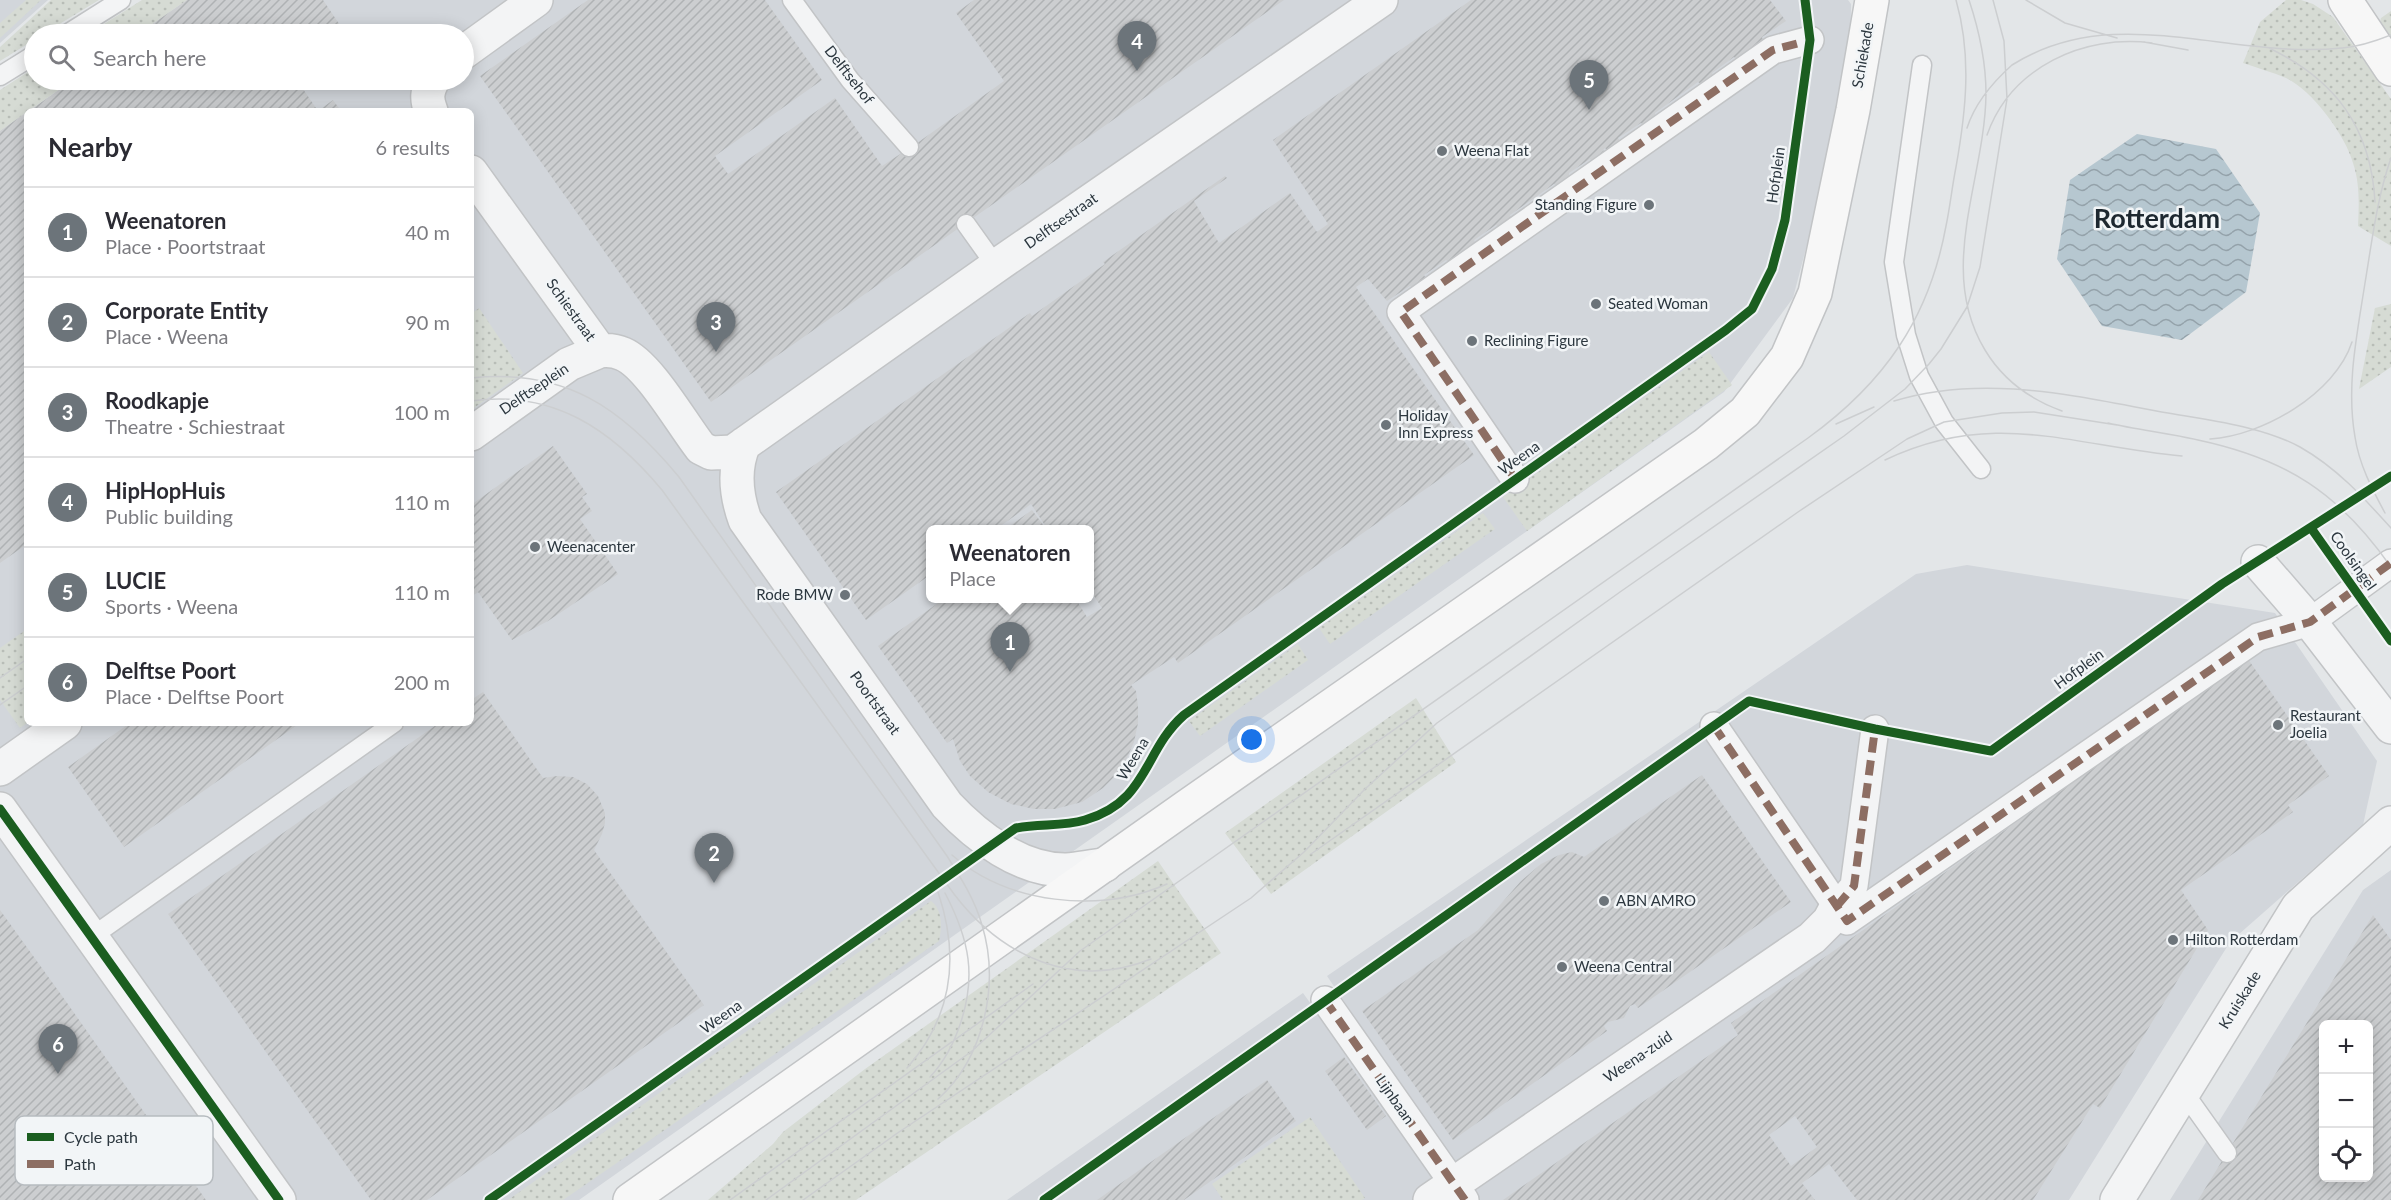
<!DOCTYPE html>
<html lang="en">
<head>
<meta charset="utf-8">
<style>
  :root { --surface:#fff; --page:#f7f7f7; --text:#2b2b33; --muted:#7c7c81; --line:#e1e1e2; --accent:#6c747a }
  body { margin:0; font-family:Lato,sans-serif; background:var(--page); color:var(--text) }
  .controls { position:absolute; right:18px; bottom:18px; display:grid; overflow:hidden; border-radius:9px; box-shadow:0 3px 15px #0003 }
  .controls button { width:54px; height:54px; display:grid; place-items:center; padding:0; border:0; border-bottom:2px solid var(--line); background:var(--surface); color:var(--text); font:30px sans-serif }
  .you { position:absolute; left:1252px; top:740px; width:21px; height:21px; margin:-15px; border:4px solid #fff; border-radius:50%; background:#1a73e8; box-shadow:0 0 0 9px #1a73e833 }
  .badge { display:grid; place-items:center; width:39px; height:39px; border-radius:50%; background:var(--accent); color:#fff; font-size:20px; font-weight:700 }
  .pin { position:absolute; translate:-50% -50px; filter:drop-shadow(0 2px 3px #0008) }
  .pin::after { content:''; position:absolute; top:32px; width:21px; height:18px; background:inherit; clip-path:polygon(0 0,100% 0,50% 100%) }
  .popup { position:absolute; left:926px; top:525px; width:168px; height:78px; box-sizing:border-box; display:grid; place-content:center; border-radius:9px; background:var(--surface); filter:drop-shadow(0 2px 4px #0005); font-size:20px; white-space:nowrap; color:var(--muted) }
  .popup b { font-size:22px; color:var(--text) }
  .popup::after { content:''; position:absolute; left:50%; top:100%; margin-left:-12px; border:12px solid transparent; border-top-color:var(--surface) }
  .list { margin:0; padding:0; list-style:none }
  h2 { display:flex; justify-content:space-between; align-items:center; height:78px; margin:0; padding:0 24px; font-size:26px }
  h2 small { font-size:20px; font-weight:400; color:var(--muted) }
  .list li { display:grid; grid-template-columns:39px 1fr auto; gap:18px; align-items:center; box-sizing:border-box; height:90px; padding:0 24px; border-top:2px solid var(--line) }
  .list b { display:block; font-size:22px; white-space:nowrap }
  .list p { margin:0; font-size:20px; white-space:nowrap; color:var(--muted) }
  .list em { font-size:20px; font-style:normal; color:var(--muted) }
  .icon { flex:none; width:33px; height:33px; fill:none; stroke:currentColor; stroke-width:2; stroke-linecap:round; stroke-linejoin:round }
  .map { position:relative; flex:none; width:2391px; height:1200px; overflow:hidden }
  .search { position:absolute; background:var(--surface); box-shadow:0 3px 15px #0003; left:24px; top:24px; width:450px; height:66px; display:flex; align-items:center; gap:15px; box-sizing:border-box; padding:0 21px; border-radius:33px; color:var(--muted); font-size:22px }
  .panel { position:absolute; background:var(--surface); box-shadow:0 3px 15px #0003; left:24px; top:108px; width:450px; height:618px; border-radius:9px }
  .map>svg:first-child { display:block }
</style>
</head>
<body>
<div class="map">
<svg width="2391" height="1200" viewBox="0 0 2391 1200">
  <defs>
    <pattern id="grass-dots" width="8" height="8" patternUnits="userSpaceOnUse" patternTransform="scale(1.5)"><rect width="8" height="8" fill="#d6dbd4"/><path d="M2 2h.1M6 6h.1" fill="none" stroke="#b8bdb7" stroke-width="1.8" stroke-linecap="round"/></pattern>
    <pattern id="water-waves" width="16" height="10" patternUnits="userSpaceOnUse" patternTransform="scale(1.5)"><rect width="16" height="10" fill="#b6c7d0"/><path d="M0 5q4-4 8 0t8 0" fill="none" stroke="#94a2aa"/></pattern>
    <pattern id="building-hatch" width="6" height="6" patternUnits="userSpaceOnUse" patternTransform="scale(1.5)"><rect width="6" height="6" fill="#ccced0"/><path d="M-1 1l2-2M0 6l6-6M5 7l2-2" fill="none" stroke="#afb2b4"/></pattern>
  </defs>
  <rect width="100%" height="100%" fill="#e3e6e8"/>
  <path fill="#d2d6db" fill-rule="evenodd" d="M0 0H48L0 43Z
    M187 0H1848L1851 4 1850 80 1793 298 1724 392 579 1200H0V131L27 112V723H471V111H29L73 80H464V34H138ZM930 530H1090V598H930Z
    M1967 565 2275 613 2377 761 2363 825 2230 942 2069 1200H1478L1327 976 1916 574Z
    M2391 870V1200H2170L2363 890ZM2324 1024H2368V1178H2324Z
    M1303 993 1452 1200H1007Z"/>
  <path fill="url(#grass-dots)" d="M26 0H41L0 38V23Z
    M51 0H99L43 34H34V40L0 61V47Z
    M142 0H187L138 34H88Z
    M2286 0H2301L2313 4 2333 17 2391 99V246L2358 226C2359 206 2360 183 2353 163 2345 135 2313 91 2286 78 2272 72 2257 68 2243 63L2260 22Z
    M2391 11V37L2380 22 2381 18Z
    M34 68V80H73L0 131V90Z
    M2391 304V367L2359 389 2375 308Z
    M479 308 523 373 471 410V314Z
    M1709 352 1732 385 1527 531 1503 497Z
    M1483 513 1495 529 1330 644 1319 628Z
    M27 629V723L20 728 0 700V648Z
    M1298 644 1308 660 1200 736 1189 721Z
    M1416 698 1456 762 1271 894 1225 833Z
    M1158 861 1221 953 856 1200H708L773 1144 783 1132 865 1069Z
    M931 901C943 910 942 928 939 941L563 1200H508Z
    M1310 1117 1365 1198 1362 1200H1223L1212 1184Z"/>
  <path fill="url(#water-waves)" d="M2137 134 2216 149 2260 213 2246 292 2182 340 2102 326 2057 259 2070 180Z"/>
  <path fill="url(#building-hatch)" fill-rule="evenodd" d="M187 0H323L346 34H138Z
    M588 0H765L822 80 715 156 728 174 835 98 882 166 920 141 1004 81 956 13 974 0H1284L711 402 480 76Z
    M1471 0H1770L1786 21 1762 37 1764 43 1750 50 1749 47 1750 52 1736 59 1734 57 1712 73 1714 77 1704 86 1698 82 1655 113 1656 120 1646 127 1641 123 1618 138 1621 142 1608 151 1605 148 1603 150 1605 152 1592 161 1590 159 1569 173V178L1560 188 1554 184 1510 215 1511 219 1502 229 1496 225 1474 240 1476 244 1465 254 1461 252V257L1450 263 1446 260 1424 275 1426 279 1413 288 1410 286 1387 301 1368 279 1356 287 1474 455 1178 663 1174 657 1131 685 1136 691 1138 706V723L1134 742 1122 769 1103 788 1082 802 1055 809H1034L1011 804 988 792 970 776 960 761 953 739 947 743 878 646 945 598H1075L1087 617 1102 608 1090 590V530H1048L1031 504 995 530H930V575L866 620 776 492 1030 313 1032 316 1105 264 1103 262 1225 176 1227 178 1194 201 1219 243 1290 193 1317 232 1328 224 1273 140Z
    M73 80H311L301 86 318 111 333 100 341 111H29Z
    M27 112V544L0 563V131Z
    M553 446 587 494 582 497 592 511 580 519 618 574 548 621 512 640 478 592 471 597V505Z
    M1032 510 1044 526 1039 530H1004Z
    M2248 659 2329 776 2288 805 2293 812 2181 890 2208 930 2100 1108 2093 1104 2033 1200H1857L1829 1164 1802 1183 1815 1200H1503L1738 1035 1731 1023ZM1795 1116 1817 1147 1791 1166 1769 1135Z
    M483 692 543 778 557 776 573 777 587 784 598 796 605 813V823L602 834 594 850 704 1005 427 1200H371L168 914 439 723H471V700Z
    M130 723H300L124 847 68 767Z
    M1702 775 1791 902 1638 1008 1635 1004 1630 1006 1624 1018 1608 1022 1604 1026 1607 1031 1453 1140 1362 1011 1478 930 1521 881 1541 864 1559 855 1572 852 1584 857Z
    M0 910 65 1000 206 1200H0Z
    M2373 915 2391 940V1200H2198ZM2324 1024H2368V1178H2324Z
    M1344 1057 1386 1116 1367 1130 1325 1071Z
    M1267 1080 1296 1121 1184 1200H1097Z"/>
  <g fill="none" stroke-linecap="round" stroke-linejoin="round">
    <defs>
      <path id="service" d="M792 0 850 80 909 147
        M67 34 121 0
        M1922 65 1894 262 1906 335 1919 376 1944 422 1981 469
        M0 76 34 55
        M966 224 996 266
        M90 938 394 723
        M2183 1091 2227 1153"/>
      <path id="pedestrian" d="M1515 479 1401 312 1773 50 1810 40
        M1714 726 1847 921 2258 637 2310 622 2391 563
        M1837 906 1854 886 1875 729
        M1325 1000 1465 1200"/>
      <path id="minor" d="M464 52 536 0
        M431 111C426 99 427 91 433 80
        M471 172 600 351C608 350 616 351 623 354 649 365 682 424 701 448L711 453 733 452 996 266 1381 0
        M471 434 569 364 600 351
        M744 444C733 469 736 495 745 520L947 805C977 837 1021 871 1067 870 1080 869 1092 866 1105 865
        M2258 562 2310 622 2391 727
        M0 769 65 723
        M0 809 279 1200
        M1430 1200 1812 938 1829 921 1837 906
        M2117 1200 2298 907 2391 823"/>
      <path id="secondary" d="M2345 0 2391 69
        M630 1200 1186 807 1706 444 1745 412 1787 357 1815 293 1853 110 1872 0"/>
    </defs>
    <use href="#service" stroke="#c2c4c6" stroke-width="21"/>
    <use href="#pedestrian" stroke="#c2c4c6" stroke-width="30"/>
    <use href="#minor" stroke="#c2c4c6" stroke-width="36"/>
    <use href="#secondary" stroke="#c2c4c6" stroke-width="36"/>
    <use href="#service" stroke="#f3f4f5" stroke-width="18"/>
    <use href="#pedestrian" stroke="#f3f4f5" stroke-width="27"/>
    <use href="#minor" stroke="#f3f4f5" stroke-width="33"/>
    <use href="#secondary" stroke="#f7f7f7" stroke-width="33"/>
    <path stroke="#ccced0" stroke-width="1.5" d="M1969 0C1979 30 1986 62 1986 94 1985 180 1936 269 1985 350 2003 380 2029 399 2062 411
      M2026 0 2065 23 2117 38
      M2144 42 2188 50
      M2269 48C2335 80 2371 127 2375 202
      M1967 128C1975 103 1993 82 2012 65 2116 0 2227 60 2342 48 2358 47 2376 41 2391 35
      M1987 135C2011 67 2084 34 2152 43
      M471 378C565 368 622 408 679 477L947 856C961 878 975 900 982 925 1000 984 984 1058 938 1099
      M471 401C553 389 612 430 662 490L954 894C1002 957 1074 990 1151 959
      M1894 401C1985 373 2078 397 2168 413 2212 421 2261 426 2300 447 2337 468 2363 497 2391 528
      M2108 423C2138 430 2168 433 2198 440 2287 459 2339 493 2391 567
      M1836 424 1874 407
      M2210 439C2262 436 2335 394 2352 342
      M1885 460C1994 408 2071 446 2182 456
      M2385 513C2372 489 2359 464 2355 437 2346 385 2357 335 2365 283 2372 241 2377 198 2391 158
      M0 678 27 659
      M0 705 27 686
      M1311 854 1798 512 1907 439 1944 422 2002 413 2034 412 2117 425
      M952 855C1008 904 1099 914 1167 884
      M907 1068C953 1016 960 957 938 892
      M930 1077C957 1048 973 998 968 959 965 935 956 914 945 893
      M893 1136 1251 898 1304 852 1365 789 1437 723 1620 592 1844 436 1905 389 1929 364 1941 349 1967 307 1980 267 2007 99 2004 41 1993 0
      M730 1200 1033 984
      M766 1200 972 1051 1080 951 1808 438C1884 383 1929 319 1946 226 1950 207 1952 187 1956 167 1966 111 1972 56 1956 0
      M803 1200 899 1132"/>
    <path stroke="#8d6e63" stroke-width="8" stroke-dasharray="15 8" stroke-linecap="butt" d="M1515 479 1401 312 1773 50 1810 40
      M1714 726 1847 921 2258 637 2310 622 2391 563
      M1837 906 1854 886 1875 729
      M1325 1000 1465 1200"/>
    <defs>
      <path id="cycleway" d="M2311 528 2391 641
        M0 809 279 1200
        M489 1200 1016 828C1039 823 1062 827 1085 820 1149 801 1143 751 1184 715L1726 330 1752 309 1772 269 1785 220 1810 40 1805 0
        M1044 1200 1749 701 1875 729 1991 751 2222 584 2391 476"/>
    </defs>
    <use href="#cycleway" stroke="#f2f5f7" stroke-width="13"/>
    <use href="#cycleway" stroke="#1b5e20" stroke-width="9"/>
  </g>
  <g fill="#6c747a" stroke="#f2f5f7" stroke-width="2">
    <circle cx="1442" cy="151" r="6"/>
    <circle cx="1649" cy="205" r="6"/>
    <circle cx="1596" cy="304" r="6"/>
    <circle cx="1472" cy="341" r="6"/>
    <circle cx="1386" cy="425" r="6"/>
    <circle cx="535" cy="547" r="6"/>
    <circle cx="845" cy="595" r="6"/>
    <circle cx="2278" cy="725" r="6"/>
    <circle cx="1604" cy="901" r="6"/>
    <circle cx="2173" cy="940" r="6"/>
    <circle cx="1562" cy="967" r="6"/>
  </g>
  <g text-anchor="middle" stroke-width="5" stroke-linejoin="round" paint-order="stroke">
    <g font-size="15" fill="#2c373f" stroke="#f2f5f7">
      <text transform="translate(1863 55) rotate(-80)" y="5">Schiekade</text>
      <text transform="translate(849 75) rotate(52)" y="5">Delftsehof</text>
      <text transform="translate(1776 175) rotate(-82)" y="5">Hofplein</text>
      <text transform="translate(1061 221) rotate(-35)" y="5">Delftsestraat</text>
      <text transform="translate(571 310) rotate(54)" y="5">Schiestraat</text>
      <text transform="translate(534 389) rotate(-34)" y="5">Delftseplein</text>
      <text transform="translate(1519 458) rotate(-35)" y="5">Weena</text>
      <text transform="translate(2353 561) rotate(55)" y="5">Coolsingel</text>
      <text transform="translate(2079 669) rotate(-36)" y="5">Hofplein</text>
      <text transform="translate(875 703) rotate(54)" y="5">Poortstraat</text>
      <text transform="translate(1133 759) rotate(-59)" y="5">Weena</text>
      <text transform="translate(2240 1000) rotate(-58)" y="5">Kruiskade</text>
      <text transform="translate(721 1017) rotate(-35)" y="5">Weena</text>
      <text transform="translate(1638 1057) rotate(-34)" y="5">Weena-zuid</text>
      <text transform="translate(1395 1100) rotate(55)" y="5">Lijnbaan</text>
    </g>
    <g font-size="15" fill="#2c373f" stroke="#f2f5f7" text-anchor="start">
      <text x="1454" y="156">Weena Flat</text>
      <text x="1637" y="210" text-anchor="end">Standing Figure</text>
      <text x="1608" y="309">Seated Woman</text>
      <text x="1484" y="346">Reclining Figure</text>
      <text x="1398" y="421">Holiday<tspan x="1398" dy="17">Inn Express</tspan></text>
      <text x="547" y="552">Weenacenter</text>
      <text x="833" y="600" text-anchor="end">Rode BMW</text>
      <text x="2290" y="721">Restaurant<tspan x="2290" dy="17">Joelia</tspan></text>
      <text x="1616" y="906">ABN AMRO</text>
      <text x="2185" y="945">Hilton Rotterdam</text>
      <text x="1574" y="972">Weena Central</text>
    </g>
    <g font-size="27" font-weight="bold" fill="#1e2830" stroke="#f2f5f7">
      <text x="2157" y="228">Rotterdam</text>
    </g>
  </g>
  <rect x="15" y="1116" width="198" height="69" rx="9" fill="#f2f5f7" stroke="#b7bcc0" stroke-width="1.5"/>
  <rect x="27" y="1133" width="27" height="8" fill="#1b5e20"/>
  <rect x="27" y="1160" width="27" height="8" fill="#8d6e63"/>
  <g font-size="16" fill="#2c373f">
    <text x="64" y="1143">Cycle path</text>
    <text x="64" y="1170">Path</text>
  </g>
</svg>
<div class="controls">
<button>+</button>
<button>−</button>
<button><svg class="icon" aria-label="locate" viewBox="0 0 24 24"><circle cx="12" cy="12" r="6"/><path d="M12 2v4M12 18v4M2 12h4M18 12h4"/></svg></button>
</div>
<div class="you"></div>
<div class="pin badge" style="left:1010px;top:672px">1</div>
<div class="popup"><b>Weenatoren</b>Place</div>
<div class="pin badge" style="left:714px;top:883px">2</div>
<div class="pin badge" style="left:716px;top:352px">3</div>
<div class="pin badge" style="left:1137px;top:71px">4</div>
<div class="pin badge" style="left:1589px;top:110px">5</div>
<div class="pin badge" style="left:58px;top:1074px">6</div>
<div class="search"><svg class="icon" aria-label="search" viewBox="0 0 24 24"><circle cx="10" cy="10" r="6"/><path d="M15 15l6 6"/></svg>Search here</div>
<section class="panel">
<h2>Nearby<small>6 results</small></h2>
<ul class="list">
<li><span class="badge">1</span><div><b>Weenatoren</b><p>Place · Poortstraat</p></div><em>40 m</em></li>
<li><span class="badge">2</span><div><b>Corporate Entity</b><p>Place · Weena</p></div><em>90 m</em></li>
<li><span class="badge">3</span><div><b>Roodkapje</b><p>Theatre · Schiestraat</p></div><em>100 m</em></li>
<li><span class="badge">4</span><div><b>HipHopHuis</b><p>Public building</p></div><em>110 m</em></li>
<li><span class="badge">5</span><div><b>LUCIE</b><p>Sports · Weena</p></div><em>110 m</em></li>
<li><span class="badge">6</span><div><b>Delftse Poort</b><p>Place · Delftse Poort</p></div><em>200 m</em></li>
</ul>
</section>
</div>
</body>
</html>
